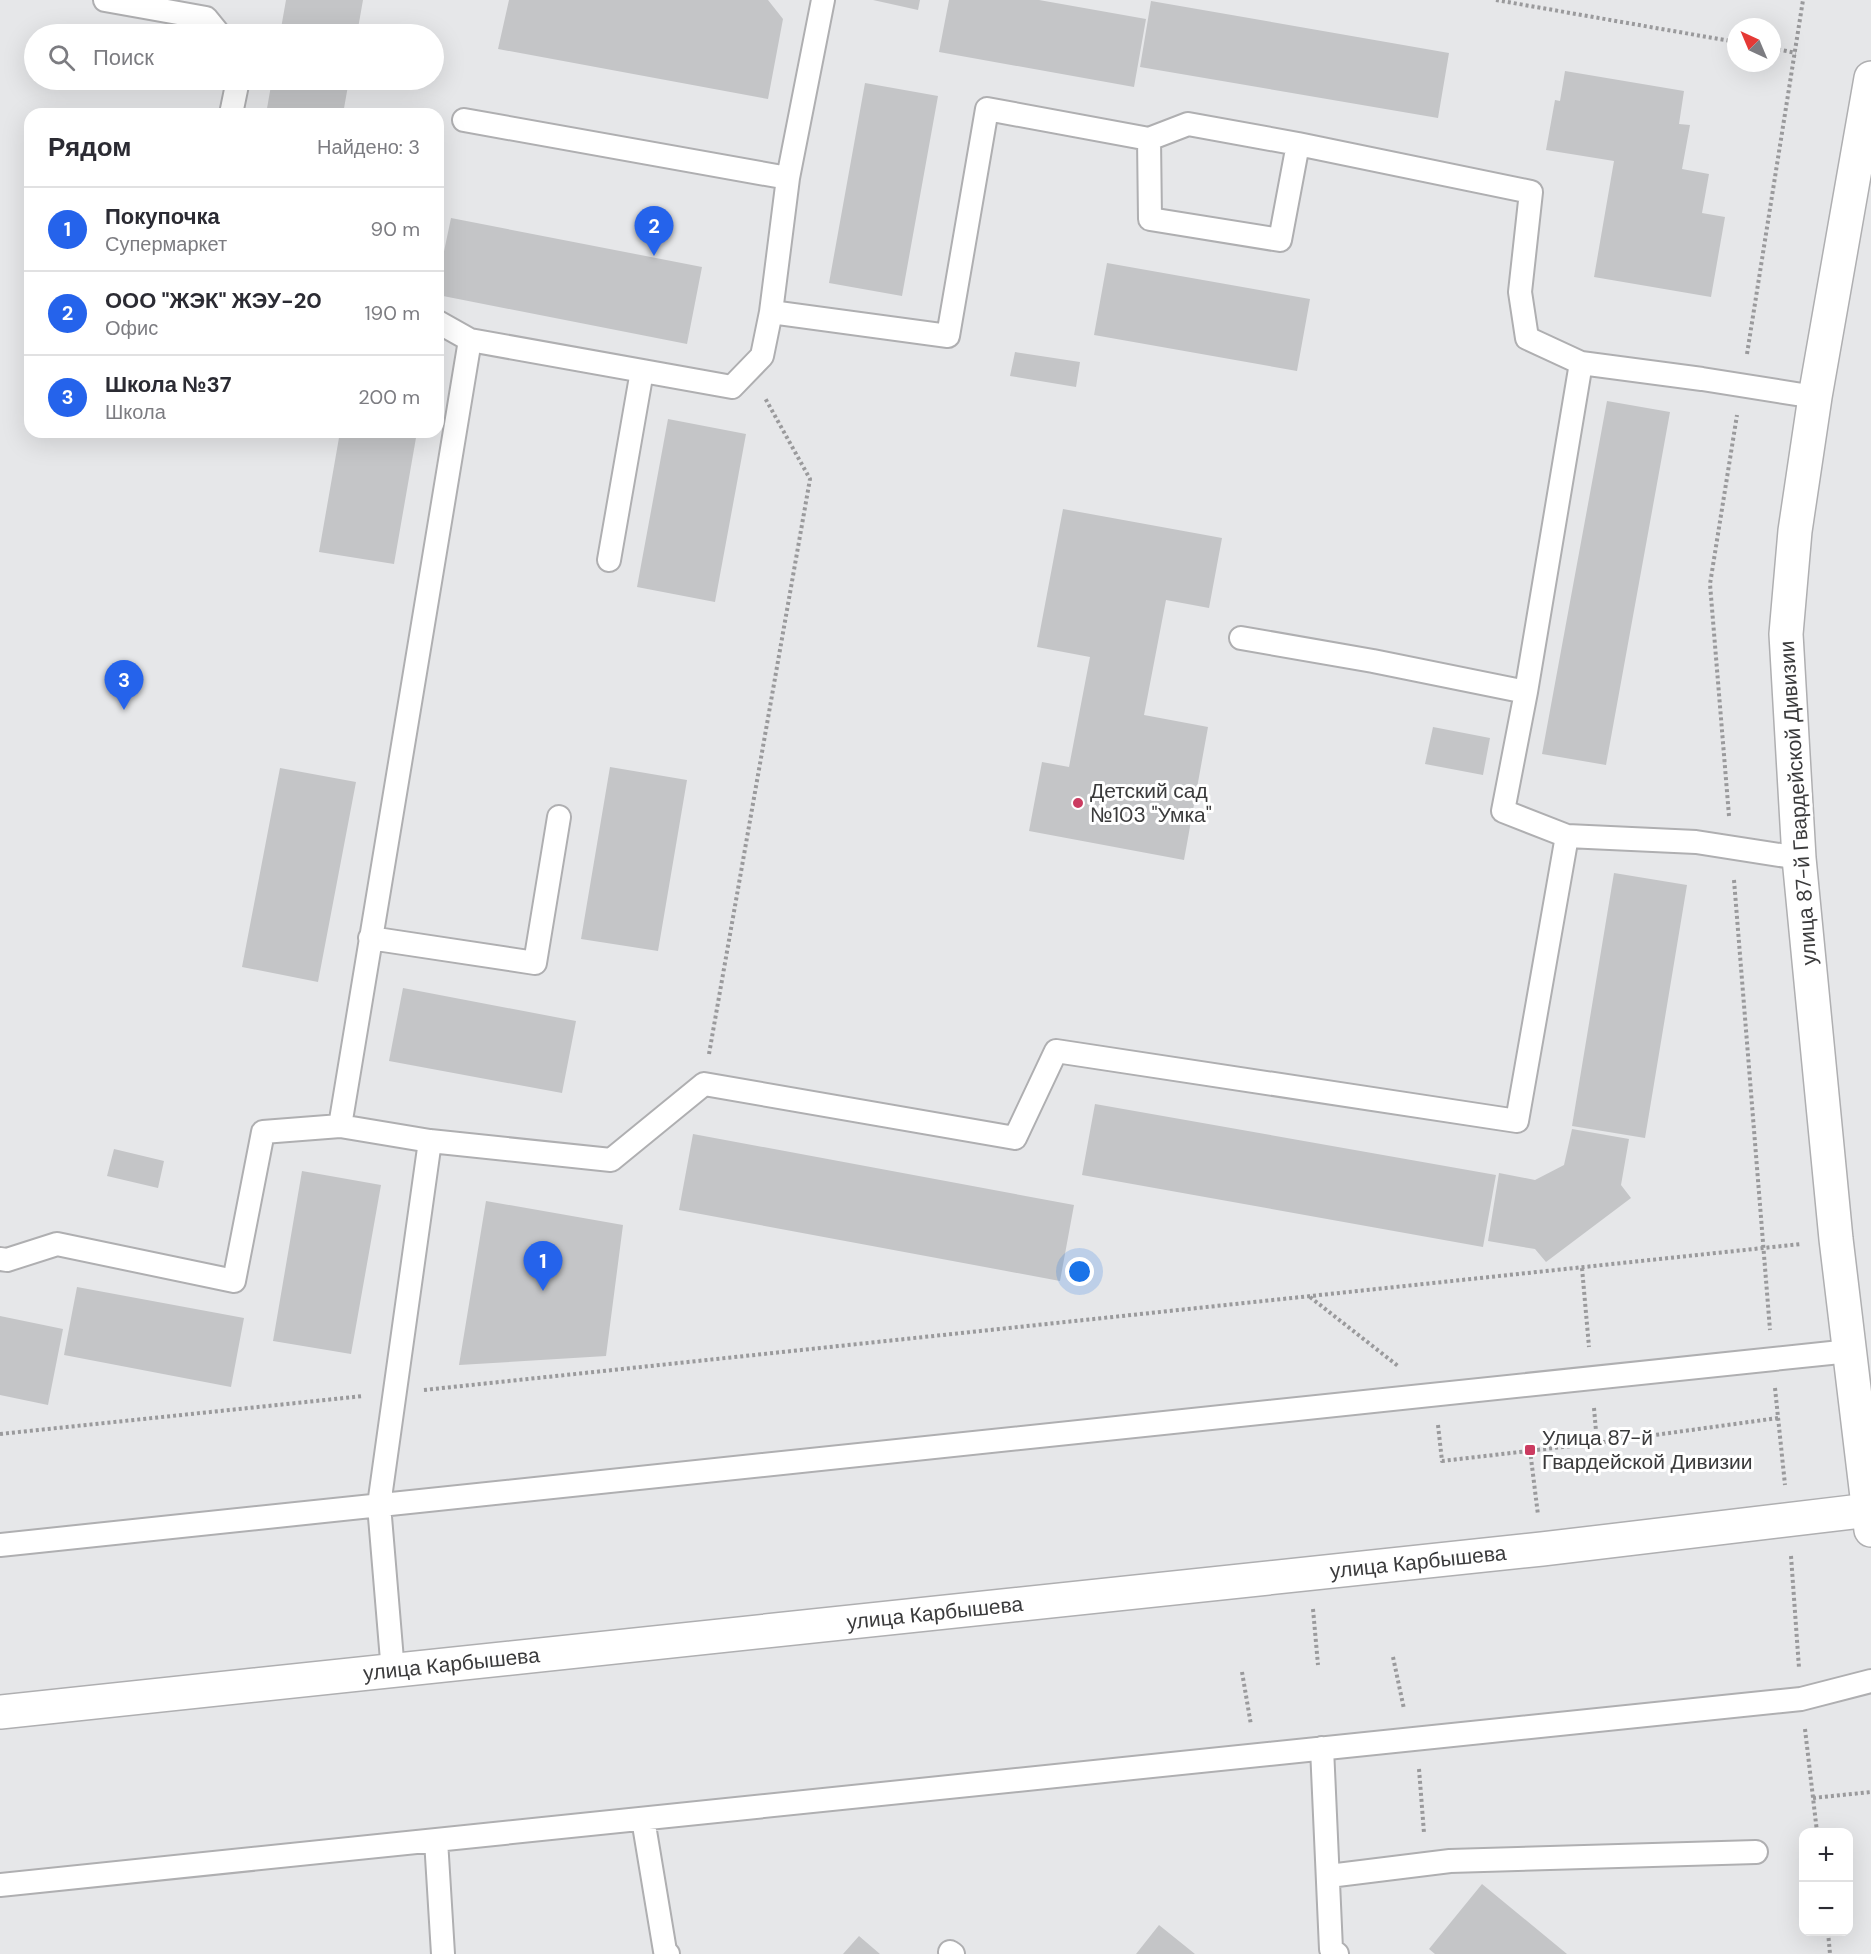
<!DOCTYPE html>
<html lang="ru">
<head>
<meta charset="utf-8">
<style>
  :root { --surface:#fff; --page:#f7f7f7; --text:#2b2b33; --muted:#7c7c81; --line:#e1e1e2; --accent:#2563eb }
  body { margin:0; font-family:"DM Sans",sans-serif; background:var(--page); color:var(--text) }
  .controls { position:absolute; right:18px; bottom:18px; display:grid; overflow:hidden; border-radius:12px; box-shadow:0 6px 24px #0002 }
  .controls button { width:54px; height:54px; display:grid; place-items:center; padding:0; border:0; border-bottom:2px solid var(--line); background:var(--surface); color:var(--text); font:30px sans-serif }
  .compass { position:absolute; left:1727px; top:18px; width:54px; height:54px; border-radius:50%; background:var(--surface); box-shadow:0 6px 24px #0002; rotate:316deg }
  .you { position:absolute; left:1080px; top:1272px; width:21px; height:21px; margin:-15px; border:4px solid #fff; border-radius:50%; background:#1a73e8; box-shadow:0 0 0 9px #1a73e833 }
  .badge { display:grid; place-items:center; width:39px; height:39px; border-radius:50%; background:var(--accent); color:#fff; font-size:20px; font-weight:700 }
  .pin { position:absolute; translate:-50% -50px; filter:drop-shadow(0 2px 3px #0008) }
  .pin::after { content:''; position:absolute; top:32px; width:21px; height:18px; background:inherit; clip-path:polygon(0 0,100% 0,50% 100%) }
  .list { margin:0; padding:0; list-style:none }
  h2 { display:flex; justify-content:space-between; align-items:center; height:78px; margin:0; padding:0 24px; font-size:26px }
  h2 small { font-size:20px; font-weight:400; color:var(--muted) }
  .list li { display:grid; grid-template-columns:39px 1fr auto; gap:18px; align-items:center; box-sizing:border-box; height:84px; padding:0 24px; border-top:2px solid var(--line) }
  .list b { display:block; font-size:22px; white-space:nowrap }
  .list p { margin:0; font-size:20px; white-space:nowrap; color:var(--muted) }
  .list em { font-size:20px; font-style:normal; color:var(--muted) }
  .icon { flex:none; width:33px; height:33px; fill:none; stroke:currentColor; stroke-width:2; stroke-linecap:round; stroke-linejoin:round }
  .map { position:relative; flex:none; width:1871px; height:1954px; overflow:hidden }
  .search { position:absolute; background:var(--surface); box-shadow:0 6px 24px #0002; left:24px; top:24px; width:420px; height:66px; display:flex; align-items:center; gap:15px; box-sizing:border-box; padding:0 21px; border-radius:33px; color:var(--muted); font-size:22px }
  .panel { position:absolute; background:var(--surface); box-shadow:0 6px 24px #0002; left:24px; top:108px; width:420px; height:330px; border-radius:18px }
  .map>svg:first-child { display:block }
</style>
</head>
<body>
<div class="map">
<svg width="1871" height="1954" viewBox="0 0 1871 1954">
  <rect width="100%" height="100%" fill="#e6e7e9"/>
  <path fill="#c4c5c7" d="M286 0H363L357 34H280Z
    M509 0H768L783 19 768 99 498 49Z
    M873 0H920L918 10Z
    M949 0H1039L1146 19 1134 87 939 52Z
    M1151 1 1449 53 1438 118 1140 67Z
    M1565 71 1684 91 1679 124 1690 125 1682 169 1709 174 1702 213 1725 217 1711 297 1594 277 1614 161 1546 150 1555 100 1560 101Z
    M272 80H349L343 114H266Z
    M865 83 938 96 902 296 829 283Z
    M451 218 702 267 687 344 438 295V280Z
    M1107 263 1310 299 1297 371 1094 335Z
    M1015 352 1080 362 1076 387 1010 376Z
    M1607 401 1670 412 1606 765 1542 754Z
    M668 419 746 434 715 602 637 587Z
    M340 432H417L394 564 319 552Z
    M1063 509 1222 538 1209 608 1166 600 1144 715 1208 727 1184 860 1029 831 1042 762 1069 767 1090 657 1037 647Z
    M1433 727 1490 738 1483 775 1425 764Z
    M610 767 687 780 658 951 581 939Z
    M280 768 356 782 318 982 242 967Z
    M1614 873 1687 885 1645 1138 1572 1126Z
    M403 988 576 1021 562 1093 389 1061Z
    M1095 1104 1496 1175 1483 1247 1082 1175Z
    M1572 1129 1629 1139 1621 1185 1631 1198 1546 1262 1535 1249 1488 1241 1499 1173 1535 1180 1564 1165Z
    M693 1134 1074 1205 1060 1281 679 1210Z
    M114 1149 164 1161 158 1188 107 1176Z
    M302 1171 381 1185 351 1354 273 1341Z
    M486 1201 623 1225 606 1356 459 1365Z
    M77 1287 244 1318 231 1387 64 1355Z
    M0 1316 63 1329 48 1405 0 1395Z
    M1482 1884 1567 1954H1435L1429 1949Z
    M1159 1925 1195 1954H1136Z
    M859 1936 880 1954H843Z"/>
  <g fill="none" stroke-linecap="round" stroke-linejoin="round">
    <defs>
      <path id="service" d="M105 0 206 18 219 34
        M823 0 788 178 771 312 948 336 987 109 1149 139 1188 124 1298 144 1531 192 1520 292 1527 338 1581 363 1702 379 1815 397
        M231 114 238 80
        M464 120 788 178
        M1149 139 1150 219 1280 240 1298 144
        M438 322 470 340 732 387 762 356 771 312
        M609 560 642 371
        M1241 638 1373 661 1526 692
        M1567 836 1503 811 1526 692 1581 363
        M370 938 535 963 559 817
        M340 1126 470 340
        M0 1259 7 1260 57 1244 234 1281 263 1132 340 1126 430 1141 611 1160 704 1084 1015 1138 1056 1051 1517 1121 1567 836 1696 842 1799 858
        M0 1545 1850 1351
        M393 1672 379 1505 430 1141
        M1322 1748 1331 1949 1337 1954
        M643 1819 665 1951 668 1954
        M436 1840 443 1954
        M1329 1876 1450 1861 1756 1852
        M0 1885 1801 1699 1871 1681
        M950 1952 953 1954"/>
      <g id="tertiary">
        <path d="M1871 1530 1836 1239 1799 858 1786 634 1795 531 1815 397 1871 78"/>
        <path id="s1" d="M0 1712 1542 1549 1869 1510"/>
      </g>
    </defs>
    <use href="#service" stroke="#afafb1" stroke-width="26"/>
    <use href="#tertiary" stroke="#afafb1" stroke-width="36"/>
    <path stroke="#9a9a9c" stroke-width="4" stroke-dasharray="3 3" stroke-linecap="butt" d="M1496 0 1736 42
      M1772 48 1796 53
      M1747 354 1803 0
      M1729 816 1710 584 1737 415
      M1734 880 1770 1330
      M709 1054 810 479 765 398
      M1582 1268 1589 1347
      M1310 1297 1398 1366
      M1775 1388 1785 1485
      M424 1390 1801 1244
      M1594 1408 1597 1443
      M1438 1425 1442 1461 1597 1443 1778 1418
      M0 1434 363 1396
      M1530 1450 1538 1515
      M1791 1556 1799 1668
      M1313 1609 1318 1665
      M1393 1657 1404 1709
      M1242 1672 1251 1725
      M1805 1729 1817 1832
      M1419 1769 1424 1833
      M1813 1798 1871 1792
      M1828 1932 1830 1954"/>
    <use href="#service" stroke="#fff" stroke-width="22"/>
    <use href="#tertiary" stroke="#fff" stroke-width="33"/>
  </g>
  <g fill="#cb3b60" stroke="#fff" stroke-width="2">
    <circle cx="1078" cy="803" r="6"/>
    <rect x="1524" y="1444" width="12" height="12" rx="3"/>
  </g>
  <g text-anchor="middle" stroke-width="6" stroke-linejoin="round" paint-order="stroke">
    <g font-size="21" fill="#3b3b3c" stroke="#fff" text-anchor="start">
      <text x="1090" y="798">Детский сад<tspan x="1090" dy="24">№103 "Умка"</tspan></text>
      <text x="1542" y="1445">Улица 87-й<tspan x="1542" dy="24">Гвардейской Дивизии</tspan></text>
    </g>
    <g font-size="21" fill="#3b3b3c" stroke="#fff">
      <text transform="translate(1798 803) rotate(-94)" y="7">улица 87-й Гвардейской Дивизии</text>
      <text dy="7" stroke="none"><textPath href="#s1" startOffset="1426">улица Карбышева</textPath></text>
      <text dy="7" stroke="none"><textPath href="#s1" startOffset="940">улица Карбышева</textPath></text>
      <text dy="7" stroke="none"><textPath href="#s1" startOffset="454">улица Карбышева</textPath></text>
    </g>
  </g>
</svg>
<div class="controls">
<button>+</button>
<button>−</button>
</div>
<svg class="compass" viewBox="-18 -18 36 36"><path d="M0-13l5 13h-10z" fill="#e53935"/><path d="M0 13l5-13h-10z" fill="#7c7c81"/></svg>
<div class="you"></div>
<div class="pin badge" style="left:543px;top:1291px">1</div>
<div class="pin badge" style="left:654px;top:256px">2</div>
<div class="pin badge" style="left:124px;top:710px">3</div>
<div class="search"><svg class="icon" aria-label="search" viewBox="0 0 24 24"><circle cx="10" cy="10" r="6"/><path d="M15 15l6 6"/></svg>Поиск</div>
<section class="panel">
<h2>Рядом<small>Найдено: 3</small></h2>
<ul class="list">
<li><span class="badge">1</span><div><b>Покупочка</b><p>Супермаркет</p></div><em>90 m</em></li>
<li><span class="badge">2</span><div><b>ООО &quot;ЖЭК&quot; ЖЭУ-20</b><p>Офис</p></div><em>190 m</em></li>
<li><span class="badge">3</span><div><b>Школа №37</b><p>Школа</p></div><em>200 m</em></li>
</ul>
</section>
</div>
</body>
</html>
